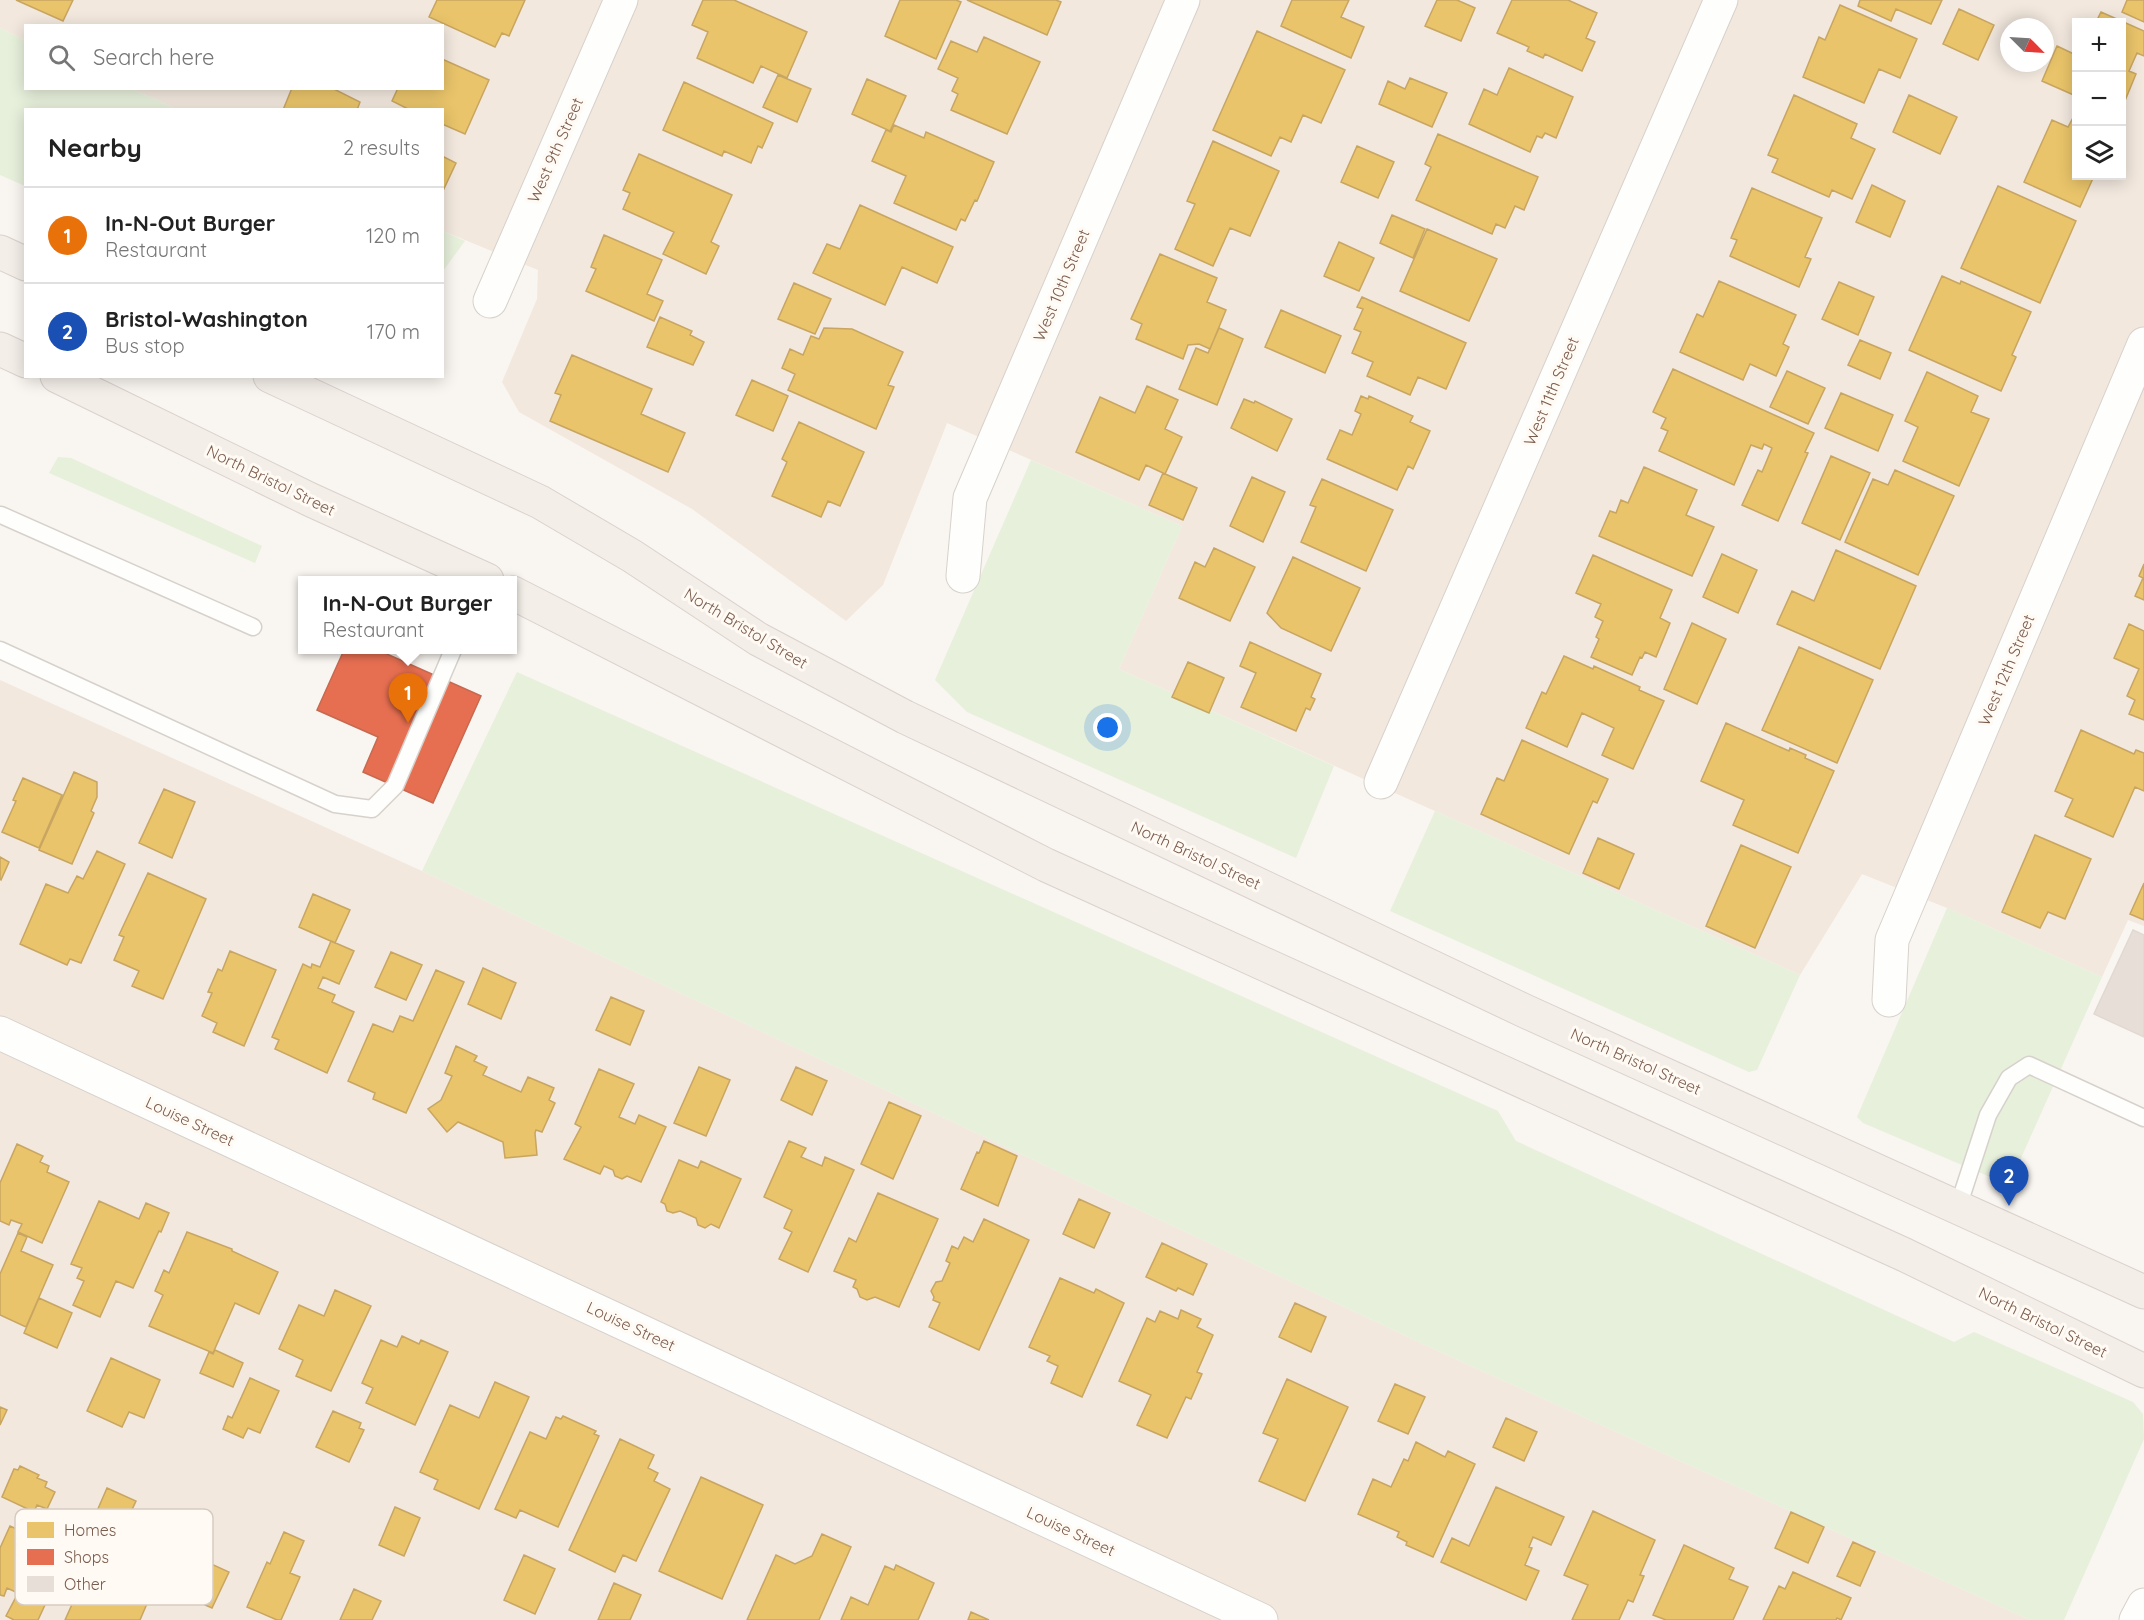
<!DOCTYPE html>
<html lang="en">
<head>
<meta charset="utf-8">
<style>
  :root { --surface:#fff; --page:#f6f6f6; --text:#222; --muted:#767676; --line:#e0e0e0; --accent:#d93025 }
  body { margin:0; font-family:Quicksand,sans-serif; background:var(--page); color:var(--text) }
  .controls { position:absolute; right:18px; top:18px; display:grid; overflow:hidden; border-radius:0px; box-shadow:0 3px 15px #0003 }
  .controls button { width:54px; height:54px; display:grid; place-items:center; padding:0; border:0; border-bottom:2px solid var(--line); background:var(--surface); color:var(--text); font:30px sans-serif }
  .compass { position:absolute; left:2000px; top:18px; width:54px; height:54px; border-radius:50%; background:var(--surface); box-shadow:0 3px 15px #0003; rotate:114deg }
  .you { position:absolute; left:1108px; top:728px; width:21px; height:21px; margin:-15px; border:4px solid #fff; border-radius:50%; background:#1a73e8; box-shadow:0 0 0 9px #1a73e833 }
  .badge { display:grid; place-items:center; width:39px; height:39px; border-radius:50%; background:var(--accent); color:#fff; font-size:20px; font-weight:700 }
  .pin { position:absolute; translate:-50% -50px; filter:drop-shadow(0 2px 3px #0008) }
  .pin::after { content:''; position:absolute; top:32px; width:21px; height:18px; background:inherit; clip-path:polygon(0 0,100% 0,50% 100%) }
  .popup { position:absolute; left:298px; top:576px; width:219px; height:78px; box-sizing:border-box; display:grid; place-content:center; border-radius:0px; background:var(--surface); filter:drop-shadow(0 2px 4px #0005); font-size:20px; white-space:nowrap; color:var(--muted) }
  .popup b { font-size:22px; color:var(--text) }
  .popup::after { content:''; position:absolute; left:50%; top:100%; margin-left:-12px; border:12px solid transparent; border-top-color:var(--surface) }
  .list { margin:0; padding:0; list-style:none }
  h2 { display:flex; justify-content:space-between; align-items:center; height:78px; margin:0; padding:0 24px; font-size:26px }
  h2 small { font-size:20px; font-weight:400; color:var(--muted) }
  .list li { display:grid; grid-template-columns:39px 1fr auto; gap:18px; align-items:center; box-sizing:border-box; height:96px; padding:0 24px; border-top:2px solid var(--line) }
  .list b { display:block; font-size:22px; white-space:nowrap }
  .list p { margin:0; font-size:20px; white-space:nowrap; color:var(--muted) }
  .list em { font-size:20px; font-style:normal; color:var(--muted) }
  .icon { flex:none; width:33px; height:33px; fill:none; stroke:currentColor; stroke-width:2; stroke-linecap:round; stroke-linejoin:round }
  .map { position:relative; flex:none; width:2144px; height:1620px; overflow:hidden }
  .search { position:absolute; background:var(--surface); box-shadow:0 3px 15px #0003; left:24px; top:24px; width:420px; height:66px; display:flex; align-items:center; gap:15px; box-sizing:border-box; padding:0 21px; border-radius:0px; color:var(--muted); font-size:22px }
  .panel { position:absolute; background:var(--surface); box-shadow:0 3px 15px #0003; left:24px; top:108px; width:420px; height:270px; border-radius:0px }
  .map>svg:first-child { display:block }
</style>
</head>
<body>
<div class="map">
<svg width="2144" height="1620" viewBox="0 0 2144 1620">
  <rect width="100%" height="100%" fill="#f9f5f0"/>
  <path fill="#f2e8de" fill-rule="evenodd" d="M0 0H2144V926L2128 920 2102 977 1947 908 1862 874 1800 975 1119 669 1182 526 947 423 883 585 846 621 692 509 519 412 502 382 537 299 538 270 443 231 442 110 177 109 132 89 442 88V26H26L25 40 0 28ZM2076 22H2122V176H2076ZM2009 27H2045V63H2009Z
    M0 680 422 871 1425 1345 2030 1620H0Z"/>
  <path fill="#e7f0db" d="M0 28 25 40 26 88 132 89 177 109 26 110 25 186 0 175Z
    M443 231 465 241 443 271Z
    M58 457 71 458 262 546 255 563 49 473Z
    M1031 460 1182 526 1119 669 1334 766 1296 858 967 712 935 680Z
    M517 672 1498 1111 1516 1141 1954 1342 1974 1332 2133 1402 2143 1414 2144 1439 2064 1620H2030L1425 1345 422 871Z
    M1435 811 1800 975 1757 1070 1749 1072 1390 911Z
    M1947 908 2102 977 2009 1185 1863 1123 1857 1117Z"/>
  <path fill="#e9c46a" stroke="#c8a561" stroke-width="1.5" d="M16 0H73L63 21Z
    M437 0H525L509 36 502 33 495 47 429 17Z
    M703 0H734L807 32 787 78 761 66 753 83 697 58 708 32 692 25Z
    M900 0H956L961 2 936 59 885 36Z
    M967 0H1056L1061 2 1047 35Z
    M1292 0H1349L1341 17 1364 27 1351 58 1281 26Z
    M1437 0H1457L1475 8 1461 41 1425 26Z
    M1512 0H1568L1597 13 1586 38 1595 42 1582 71 1545 54 1543 58 1527 51 1529 47 1497 33Z
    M1860 0H1942L1931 24 1896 9 1891 21 1858 6Z
    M2127 0H2144V22L2122 12Z
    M1840 5 1917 39 1900 78 1879 69 1864 103 1803 77 1819 37 1825 40Z
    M1959 9 1994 25 1978 60 1943 44Z
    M2101 12 2144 31V56L2137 53 2129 71 2136 74 2122 108V22H2096Z
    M1257 31 1345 70 1321 123 1303 115 1291 142 1280 137 1271 156 1213 130Z
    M984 37 1040 62 1007 134 951 110 958 94 952 91 958 78 938 69 951 41 977 52Z
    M2057 46 2076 55V96L2042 81Z
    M442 59 489 80 465 134 442 124V110H410L392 101 398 88H442Z
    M1509 68 1573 97 1556 138 1545 133 1542 138 1537 136 1530 152 1469 124 1484 89 1497 95Z
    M778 75 811 89 797 122 763 107Z
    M1410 78 1447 93 1432 127 1379 104 1388 81 1405 89Z
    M867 79 906 96 890 131 852 114Z
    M684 82 773 123 762 148 758 146 751 163 724 151 722 156 663 130Z
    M292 88H332L360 102 357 110H283Z
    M1794 95 1857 124 1851 138 1875 149 1852 199 1832 190 1829 197 1772 172 1778 159 1768 155Z
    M1909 95 1957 117 1940 154 1893 132Z
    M2076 112V176H2094L2080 207 2024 182 2052 120 2068 127Z
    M894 125 924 138 926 132 994 162 977 201 975 200 965 221 961 219 956 230 894 203 906 176 872 161 886 130 891 132Z
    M1438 134 1538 177 1524 210 1515 206 1505 228 1496 224 1492 234 1416 200 1431 167 1425 164Z
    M1213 141 1279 171 1250 236 1230 228 1213 266 1175 249 1195 204 1187 201Z
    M1357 146 1394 162 1378 198 1341 182Z
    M639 154 732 195 711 242 719 246 706 274 663 254 674 232 623 209 630 193 623 190Z
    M442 156 456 163 442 193Z
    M1872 185 1905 201 1890 237 1856 222Z
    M1998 186 2076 221 2040 303 1961 268Z
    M1752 188 1822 218 1805 257 1811 259 1799 287 1730 256 1737 240 1731 238Z
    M860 205 953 247 937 283 902 267 885 305 813 273 827 244 840 249Z
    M1392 215 1425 229 1413 258 1380 243Z
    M1427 229 1497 259 1469 321 1400 291Z
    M604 235 662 260 647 294 663 301 654 321 586 291 596 269 591 267Z
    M1339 242 1374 258 1359 291 1324 276Z
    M1160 254 1217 278 1207 302 1226 310 1210 349 1199 344 1188 345 1183 359 1136 339 1142 324 1131 319Z
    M1942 276 1960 284 1961 281 2031 312 2012 355 2016 357 2001 391 1909 350Z
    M1719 281 1796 315 1783 344 1789 347 1776 376 1750 364 1743 380 1680 352 1697 314 1703 317Z
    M1839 282 1874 297 1858 335 1822 319Z
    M794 283 831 299 815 334 778 319Z
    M1362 297 1466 343 1446 389 1418 377 1410 395 1367 376 1373 362 1352 353 1361 332 1354 329 1363 309 1357 307Z
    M1281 310 1341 336 1325 373 1265 347Z
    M660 317 692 331 690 335 704 342 693 365 647 347Z
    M824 328 852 329 903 352 888 385 894 387 876 429 788 390 795 374 782 368 790 349 803 355 811 336 819 339Z
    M1219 328 1243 339 1217 405 1179 389 1196 348 1208 353Z
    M1860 340 1891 353 1880 379 1848 365Z
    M572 355 652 389 641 414 685 433 668 472 550 421 561 395 555 393Z
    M1673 369 1814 433 1805 452 1808 453 1778 521 1742 505 1758 470 1762 472 1772 448 1764 444 1762 449 1751 445 1734 485 1659 451 1668 431 1661 428 1666 418 1653 412Z
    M1787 371 1825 388 1808 424 1770 407Z
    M1927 372 1978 396 1971 412 1989 419 1959 486 1903 461 1918 427 1905 421Z
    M752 380 788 396 773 431 736 415Z
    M1147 386 1178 400 1165 429 1182 437 1165 474 1146 465 1139 480 1076 452 1100 397 1135 413Z
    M1841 393 1893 415 1878 451 1825 428Z
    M1361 396 1368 399 1369 396 1413 416 1410 422 1430 431 1413 469 1408 466 1397 490 1327 459 1340 430 1352 435 1361 414 1355 411Z
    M1244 399 1254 403 1255 401 1292 419 1277 451 1231 428Z
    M799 422 864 452 840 506 828 501 821 517 772 496 787 462 782 459Z
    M1831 456 1870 473 1840 540 1802 523Z
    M1644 467 1697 490 1686 515 1714 527 1692 576 1599 536 1610 511 1616 513 1621 500 1628 503Z
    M1895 470 1954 496 1918 575 1845 542 1873 479 1888 485Z
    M1163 473 1197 488 1183 520 1149 505Z
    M1252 477 1285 492 1263 542 1230 526Z
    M1322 479 1393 510 1366 571 1301 542 1316 507 1310 505Z
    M1214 548 1255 567 1230 621 1179 598 1195 562 1205 567Z
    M1836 550 1916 586 1880 669 1777 624 1792 591 1814 601Z
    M1722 554 1757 570 1738 613 1703 597Z
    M1593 555 1672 590 1660 618 1670 623 1656 657 1645 652 1642 658 1640 657 1632 675 1591 657 1599 639 1596 637 1603 621 1595 617 1601 604 1576 593Z
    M1293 557 1360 588 1331 651 1281 628 1267 613Z
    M2144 564V600L2135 596 2143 578 2139 576Z
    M1692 623 1726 639 1697 704 1664 689Z
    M2129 624 2144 631V720L2129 714 2135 700 2127 696 2139 669 2114 658Z
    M1250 642 1321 674 1311 697 1315 699 1310 710 1306 708 1296 731 1241 707 1256 673 1240 666Z
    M1799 647 1873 680 1837 763 1762 730Z
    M1564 656 1593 669 1594 666 1640 687 1639 690 1664 701 1633 769 1602 755 1614 728 1582 713 1567 747 1526 728 1542 692 1546 694Z
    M1188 662 1224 678 1209 713 1172 697Z
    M1726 723 1789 751 1790 748 1806 755 1805 758 1834 771 1798 853 1733 825 1744 800 1701 781Z
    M2081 730 2134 754 2136 750 2144 753V791L2135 787 2113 837 2065 816 2073 799 2055 791Z
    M1522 740 1608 779 1597 803 1593 801 1569 854 1481 814 1497 778 1504 781Z
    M74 772 97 782V797L91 811 94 813 72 864 39 850Z
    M23 778 62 795 39 848 2 832 16 801 13 800Z
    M164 789 195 802 172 858 139 843Z
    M2035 835 2091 859 2065 919 2048 912 2040 928 2002 912Z
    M1598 838 1634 854 1619 889 1583 873Z
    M1741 845 1791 867 1755 948 1706 926Z
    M97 851 125 864 81 963 70 959 67 965 20 944 46 884 68 893 77 876 83 879Z
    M0 857 9 862 1 880 0 879Z
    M148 873 206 899 163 999 132 986 139 971 114 960 124 937 119 935Z
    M2144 883V920L2130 914Z
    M313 894 350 910 335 943 299 927Z
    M331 941 354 951 339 984 323 977 318 988 335 995 332 1002 354 1012 327 1073 275 1049 279 1040 272 1037 303 964 311 968 312 964 320 967Z
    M230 951 276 970 244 1046 213 1032 217 1023 202 1016 212 993 208 992 218 969 222 971Z
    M391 952 422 965 406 1000 375 987Z
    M483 968 516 983 501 1019 468 1004Z
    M436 970 464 982 406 1113 373 1099 375 1093 348 1081 373 1024 393 1032 400 1016 413 1021Z
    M611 997 644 1011 630 1045 596 1030Z
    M456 1046 477 1056 474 1061 487 1067 483 1075 521 1092 528 1077 554 1088 549 1100 555 1103 542 1132 536 1130 535 1133 537 1155 505 1158 503 1142 458 1122 447 1132 428 1109 441 1100 452 1076 445 1073Z
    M699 1067 730 1080 706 1136 674 1123Z
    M796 1067 827 1081 812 1115 781 1100Z
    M599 1069 634 1084 619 1117 635 1124 639 1115 666 1127 641 1182 627 1176 622 1179 615 1176 613 1170 604 1166 600 1174 564 1159 581 1127 575 1124Z
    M889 1102 921 1116 893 1179 861 1164Z
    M789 1141 806 1148 801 1157 822 1166 825 1157 854 1170 808 1272 779 1259 792 1232 784 1228 792 1210 764 1197Z
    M984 1141 1017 1156 998 1206 961 1189 977 1152 979 1153Z
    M17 1144 43 1156 40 1162 49 1166 47 1172 69 1182 42 1243 18 1232 22 1224 11 1220 9 1225 0 1221V1183Z
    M679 1160 698 1168 701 1161 741 1179 719 1228 711 1224 705 1228 698 1225 696 1218 680 1211 673 1213 667 1211 665 1204 661 1202Z
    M878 1193 938 1219 899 1307 875 1297 867 1300 860 1297 857 1289 853 1287 856 1280 834 1271 849 1238 856 1242Z
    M1079 1199 1110 1213 1094 1248 1063 1234Z
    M99 1201 139 1219 146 1203 169 1213 161 1232 159 1231 133 1288 116 1281 100 1317 73 1305 84 1281 77 1278 82 1268 71 1264Z
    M984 1219 1029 1240 979 1350 929 1327 940 1303 933 1300 934 1297 931 1291 936 1282 942 1281 950 1263 946 1261 952 1246 958 1249 964 1237 973 1242Z
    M187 1232 232 1249V1251L278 1272 259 1314 235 1303 213 1353 149 1326 163 1295 155 1291 164 1270 169 1273Z
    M18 1233 27 1237 21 1251 53 1265 26 1327 0 1315V1274Z
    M1162 1243 1207 1264 1193 1295 1178 1288 1176 1291 1146 1277Z
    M1060 1278 1094 1293 1096 1289 1124 1303 1082 1397 1051 1383 1058 1366 1047 1361 1050 1356 1029 1347Z
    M335 1290 371 1306 331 1391 296 1376 303 1360 279 1349 299 1305 324 1316Z
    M39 1298 72 1313 57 1348 24 1333Z
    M1295 1303 1326 1317 1311 1352 1279 1337Z
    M1181 1310 1201 1319 1197 1327 1213 1335 1197 1372 1202 1374 1191 1399 1186 1397 1167 1438 1137 1425 1151 1395 1119 1381 1147 1318 1155 1322 1160 1311 1178 1319Z
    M402 1336 419 1344 421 1340 448 1352 415 1425 366 1403 373 1388 362 1383 381 1340 397 1347Z
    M215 1350 243 1363 233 1387 200 1373 209 1352 213 1354Z
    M111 1358 160 1380 144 1418 129 1412 122 1427 87 1411Z
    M250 1378 279 1391 260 1433 248 1428 243 1438 223 1429 228 1416 232 1418Z
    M1287 1379 1348 1407 1305 1501 1259 1481 1278 1439 1263 1433Z
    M495 1382 529 1397 479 1509 434 1489 438 1480 420 1472 450 1405 479 1418Z
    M1395 1384 1425 1397 1408 1434 1378 1421Z
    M0 1407 7 1410 0 1425Z
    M333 1411 361 1423 359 1428 364 1430 349 1462 316 1447Z
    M563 1416 596 1431 594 1434 599 1436 558 1527 520 1510 516 1518 495 1509 530 1432 546 1439 556 1417 561 1419Z
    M1506 1418 1537 1432 1524 1461 1493 1447Z
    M620 1439 654 1455 648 1468 658 1473 654 1481 670 1489 636 1561 623 1555 615 1572 569 1550Z
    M1416 1442 1445 1457 1448 1451 1475 1464 1433 1557 1406 1545 1407 1542 1397 1537 1399 1532 1358 1514 1373 1479 1391 1487 1404 1459 1408 1461Z
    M20 1466 39 1475 37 1478 47 1482 45 1487 55 1492 47 1509 37 1505 34 1512 2 1497 14 1469 18 1470Z
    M701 1477 763 1505 722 1599 659 1571Z
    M1496 1487 1564 1517 1551 1545 1533 1537 1529 1547 1532 1548 1525 1565 1539 1571 1526 1600 1441 1562 1452 1538 1469 1546Z
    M107 1488 136 1501 122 1531 94 1518Z
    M395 1507 420 1518 404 1556 379 1545Z
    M1593 1511 1655 1540 1640 1575 1644 1576 1633 1602 1628 1600 1619 1620H1572L1588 1585 1564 1575Z
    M1791 1512 1824 1527 1808 1563 1775 1548Z
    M10 1526 69 1553 38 1620H14L6 1616 18 1593 7 1588 4 1596 0 1595V1548Z
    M284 1532 304 1541 290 1573 300 1577 281 1620H277L247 1607 267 1562 270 1564Z
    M822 1534 851 1547 819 1620H747L776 1555 795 1564 812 1556Z
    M1853 1542 1875 1552 1860 1586 1837 1576Z
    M1684 1545 1734 1568 1729 1579 1748 1587 1733 1620H1666L1653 1615Z
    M174 1547 229 1572 212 1608 189 1598 190 1596 158 1582Z
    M524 1555 555 1569 535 1614 504 1600Z
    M896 1565 934 1583 918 1620H841L851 1597 868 1605 885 1566 894 1570Z
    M87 1571 149 1599 140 1620H65Z
    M1793 1572 1851 1598 1841 1620 1837 1618 1836 1620H1763L1779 1586 1785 1589Z
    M614 1583 641 1595 630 1620H598Z
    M354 1589 381 1601 372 1620H340Z
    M971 1612 989 1620H968Z"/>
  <path fill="#e76f51" stroke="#c66950" stroke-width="1.5" d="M344 650H378L481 696 433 803 363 772 378 737 317 710Z"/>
  <path fill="#e6ded7" stroke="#e2d8d2" stroke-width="1.5" d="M2133 930 2144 935V1037L2094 1014Z"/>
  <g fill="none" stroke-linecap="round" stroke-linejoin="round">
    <defs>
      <path id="service" d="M1 515 253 627
        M0 650 335 804 372 809 395 786 453 650
        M1958 1207 1988 1115 2009 1078 2029 1065 2144 1118"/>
      <path id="minor" d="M490 301 621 0
        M963 576 970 498 1183 0
        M1381 782 1721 0
        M1889 1000 1892 940 2144 344
        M0 1033 1261 1620
        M2136 1620 2144 1605"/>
      <path id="primary" d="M0 252 26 264
        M0 349 26 361
        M57 376 311 500 487 580
        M270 376 540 502 632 556 758 639 905 717 1527 1012 2144 1292
        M513 593 1046 865 1905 1255 2144 1371"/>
    </defs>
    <use href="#service" stroke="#d7d1cb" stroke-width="19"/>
    <use href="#minor" stroke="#d7d1cb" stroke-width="35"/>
    <use href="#primary" stroke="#dad1cc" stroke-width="35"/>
    <use href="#service" stroke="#fefefd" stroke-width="16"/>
    <use href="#minor" stroke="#fefefd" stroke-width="33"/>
    <use href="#primary" stroke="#f3eee8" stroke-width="33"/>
  </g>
  <g text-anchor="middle" stroke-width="6" stroke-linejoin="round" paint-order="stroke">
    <g font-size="16" fill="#7a5c4d" stroke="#fffaf3">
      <text transform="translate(555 150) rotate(-66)" y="6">West 9th Street</text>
      <text transform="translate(1061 285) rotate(-67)" y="6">West 10th Street</text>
      <text transform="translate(1551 391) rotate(-67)" y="6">West 11th Street</text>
      <text transform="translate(271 480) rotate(26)" y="6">North Bristol Street</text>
      <text transform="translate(746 628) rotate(31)" y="6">North Bristol Street</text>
      <text transform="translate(2006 670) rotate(-67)" y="6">West 12th Street</text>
      <text transform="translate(1196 855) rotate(25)" y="6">North Bristol Street</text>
      <text transform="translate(1636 1061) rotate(24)" y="6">North Bristol Street</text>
      <text transform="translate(190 1121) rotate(25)" y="6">Louise Street</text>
      <text transform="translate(2043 1322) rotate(26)" y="6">North Bristol Street</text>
      <text transform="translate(631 1326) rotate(25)" y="6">Louise Street</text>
      <text transform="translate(1071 1531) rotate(25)" y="6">Louise Street</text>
    </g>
  </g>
  <rect x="15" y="1509" width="198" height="96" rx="9" fill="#fffaf3" stroke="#d7cbc1" stroke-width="1.5"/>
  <rect x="27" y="1522" width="27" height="16" fill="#e9c46a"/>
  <rect x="27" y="1549" width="27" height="16" fill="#e76f51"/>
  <rect x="27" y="1576" width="27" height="16" fill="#e6ded7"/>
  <g font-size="16" fill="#7a5c4d">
    <text x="64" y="1536">Homes</text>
    <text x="64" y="1563">Shops</text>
    <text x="64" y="1590">Other</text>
  </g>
</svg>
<div class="controls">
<button>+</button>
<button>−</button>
<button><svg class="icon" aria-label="layers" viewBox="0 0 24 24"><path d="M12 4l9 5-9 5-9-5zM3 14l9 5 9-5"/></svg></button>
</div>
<svg class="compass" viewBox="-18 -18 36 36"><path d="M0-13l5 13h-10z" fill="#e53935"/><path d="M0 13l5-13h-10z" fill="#767676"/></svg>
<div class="you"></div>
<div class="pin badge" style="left:408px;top:723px;background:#e8710a">1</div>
<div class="popup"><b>In-N-Out Burger</b>Restaurant</div>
<div class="pin badge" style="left:2009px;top:1206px;background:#1a4fb4">2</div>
<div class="search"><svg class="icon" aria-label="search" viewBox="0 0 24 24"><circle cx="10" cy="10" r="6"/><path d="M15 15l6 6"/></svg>Search here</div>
<section class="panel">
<h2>Nearby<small>2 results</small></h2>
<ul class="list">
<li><span class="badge" style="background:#e8710a">1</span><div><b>In-N-Out Burger</b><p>Restaurant</p></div><em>120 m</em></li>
<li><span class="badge" style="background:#1a4fb4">2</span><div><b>Bristol-Washington</b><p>Bus stop</p></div><em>170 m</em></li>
</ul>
</section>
</div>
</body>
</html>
